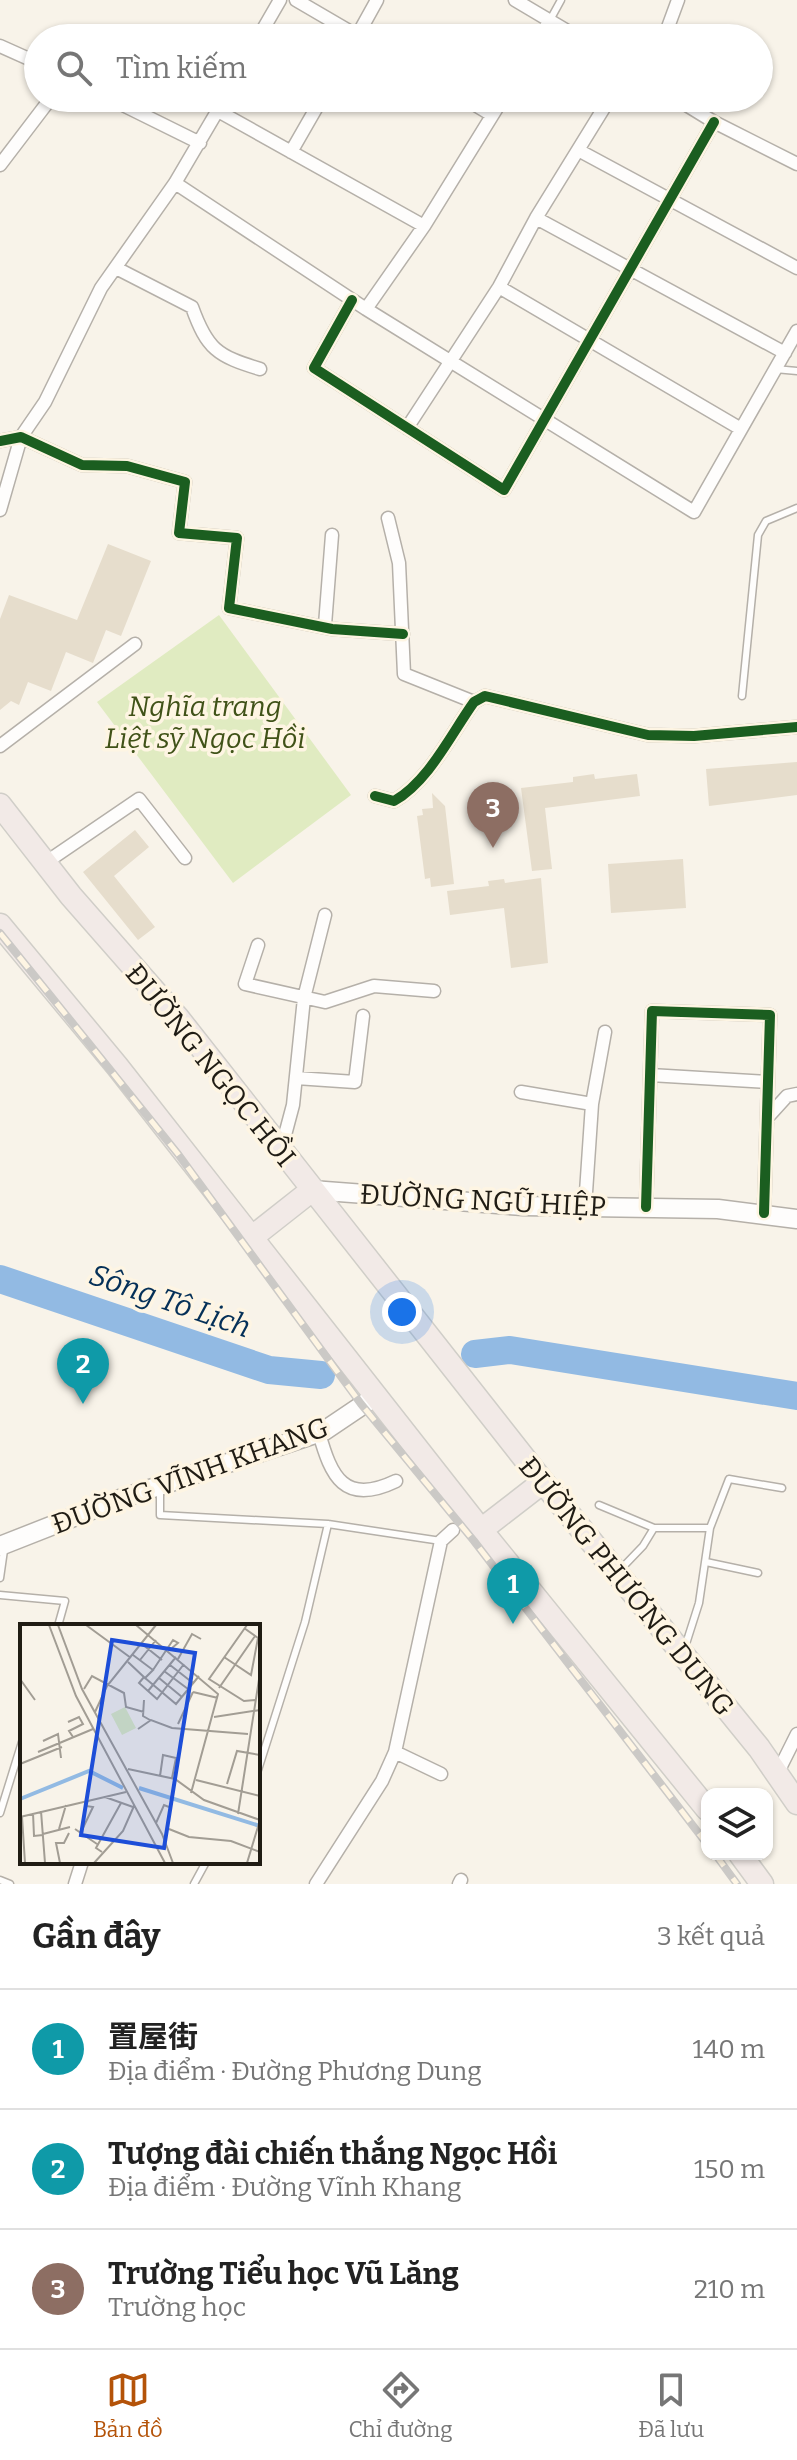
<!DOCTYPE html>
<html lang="vi">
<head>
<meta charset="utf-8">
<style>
  :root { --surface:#fff; --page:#f2f2f2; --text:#222; --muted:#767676; --line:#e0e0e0; --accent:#b45309 }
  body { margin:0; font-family:Bitter,"Noto Sans SC",serif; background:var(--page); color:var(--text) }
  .controls { position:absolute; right:24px; bottom:24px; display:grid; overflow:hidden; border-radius:16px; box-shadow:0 2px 6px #0004 }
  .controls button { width:72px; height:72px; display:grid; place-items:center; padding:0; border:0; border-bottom:2px solid var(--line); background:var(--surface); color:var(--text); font:40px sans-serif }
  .you { position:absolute; left:402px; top:1312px; width:28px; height:28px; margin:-20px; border:6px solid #fff; border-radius:50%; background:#1a73e8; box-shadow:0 0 0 12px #1a73e833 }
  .badge { display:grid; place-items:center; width:52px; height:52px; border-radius:50%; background:var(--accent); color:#fff; font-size:26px; font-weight:700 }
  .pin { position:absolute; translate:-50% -66px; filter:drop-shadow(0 2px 4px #0008) }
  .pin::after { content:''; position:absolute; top:42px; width:28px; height:24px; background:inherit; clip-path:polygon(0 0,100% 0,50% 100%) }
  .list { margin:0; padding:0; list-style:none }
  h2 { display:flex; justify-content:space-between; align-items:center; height:104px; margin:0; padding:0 32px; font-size:34px }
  h2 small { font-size:26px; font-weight:400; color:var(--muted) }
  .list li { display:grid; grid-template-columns:52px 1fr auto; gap:24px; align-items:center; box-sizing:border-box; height:120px; padding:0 32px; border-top:2px solid var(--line) }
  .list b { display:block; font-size:30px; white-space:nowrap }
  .list p { margin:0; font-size:26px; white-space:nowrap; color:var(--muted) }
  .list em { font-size:26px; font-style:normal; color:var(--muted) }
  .icon { flex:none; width:44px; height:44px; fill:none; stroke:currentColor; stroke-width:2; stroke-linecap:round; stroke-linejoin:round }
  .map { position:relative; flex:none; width:797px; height:1884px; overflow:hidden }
  .search { position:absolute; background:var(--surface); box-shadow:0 2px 6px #0004; left:24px; right:24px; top:24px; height:88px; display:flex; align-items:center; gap:20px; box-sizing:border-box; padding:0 28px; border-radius:44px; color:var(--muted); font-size:30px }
  .sheet { height:464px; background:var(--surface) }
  nav { display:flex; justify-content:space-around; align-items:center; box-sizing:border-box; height:112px; border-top:2px solid var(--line); background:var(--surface); font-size:22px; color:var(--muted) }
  nav a { display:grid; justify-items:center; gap:4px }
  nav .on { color:var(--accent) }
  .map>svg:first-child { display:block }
</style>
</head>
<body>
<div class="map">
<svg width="797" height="1884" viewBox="0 0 797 1884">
  <rect width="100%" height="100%" fill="#f8f3e9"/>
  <path fill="#e0ebc1" d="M219 615 351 795 233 883 97 702Z"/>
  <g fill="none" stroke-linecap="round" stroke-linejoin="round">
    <path stroke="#92bae3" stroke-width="28" d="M0 1279 269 1370 321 1375
      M475 1354 510 1350 797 1396"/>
  </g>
  <path fill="#e6ddcc" d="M108 544 151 561 121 636 106 630 93 663 66 652 51 691 28 682 19 705 11 701 0 710V619L9 595 77 620Z
    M797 762V795L709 806 706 769Z
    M594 774 595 779 637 774 640 796 545 808 552 869 532 871 521 788 573 782V777Z
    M432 793 445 806 454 884 431 887 430 878 425 879 417 816 423 815 422 809 433 808Z
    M135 830 149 847 114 876 155 927 138 940 83 872Z
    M683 859 686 908 611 913 608 864Z
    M541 878 548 963 511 968 504 908 450 915 447 891 489 886 488 881 504 879 505 883Z"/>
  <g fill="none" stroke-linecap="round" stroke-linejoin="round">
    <defs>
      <path id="lane" d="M550 20 561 0
        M775 369 797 371
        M742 696 758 535 766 521 797 508
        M160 1489V1515L328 1524 441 1541
        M599 1505 654 1528
        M706 1562 758 1573
        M619 1571 643 1546 654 1528H710
        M0 1578 4 1550
        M0 1595 65 1601 58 1626
        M685 1647 699 1603 710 1528 729 1479 782 1488
        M258 1770 305 1622 328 1524
        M0 1813 22 1742
        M0 1880 10 1884
        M194 1884 206 1862"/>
      <path id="street" d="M296 0 361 38
        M515 0 579 38
        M258 38 280 0
        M356 38 377 0
        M539 38 550 20
        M664 38 678 0
        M0 46 38 63
        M109 98 200 143
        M464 98 492 115
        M675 98 714 122 797 164
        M578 150 797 268
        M291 152 322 98
        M0 165 51 98
        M175 183 366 309 424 226 218 111
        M536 218 785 353
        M424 226 503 98
        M116 268 192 307C207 349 217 356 260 369
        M499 287 741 429
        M352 300 314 368 504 490 714 122
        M366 309 694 512 797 331
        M407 428 499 287 536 218 610 98
        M0 441 21 437 82 465 127 466 185 482 179 533 237 538 229 608 332 629 403 634
        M0 510 21 437 45 402 101 288 175 183 225 98
        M388 518 399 563 404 674 474 702
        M325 625 332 535
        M0 746 135 644
        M375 796 394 801C429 781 451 734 474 702L485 696 648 735 694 736 797 727
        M45 863 139 799 185 858
        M258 945 245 984 325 1002 374 986 434 991
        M650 1075 768 1082
        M296 1078 355 1082 363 1016
        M521 1092 592 1104 585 1207
        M592 1104 605 1032
        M767 1118 787 1096 797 1094
        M281 1150 293 1105 304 998 325 915
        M646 1207 652 1011 770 1015 764 1213
        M319 1433C331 1476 344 1506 396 1481
        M395 1752 441 1774
        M777 1774 797 1734
        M75 1884 82 1862
        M316 1884 382 1781 395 1752 441 1541 453 1530
        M459 1884 461 1880"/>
      <path id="secondary" d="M312 1190 523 1206 718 1209 797 1219
        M0 1546 117 1500 324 1431 376 1396"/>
      <path id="highway" d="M0 805 71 896 178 1018 543 1482 759 1748 797 1803
        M0 925 117 1066 481 1530 707 1809
        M251 1238 312 1190
        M481 1530 543 1482
        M740 1854 762 1884"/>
    </defs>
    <use href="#lane" stroke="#b5b0a9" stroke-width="9"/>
    <use href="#street" stroke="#b5b0a9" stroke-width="15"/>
    <use href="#secondary" stroke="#b5b0a9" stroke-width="21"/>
    <use href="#highway" stroke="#d0cec8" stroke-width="25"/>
    <use href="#lane" stroke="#fefdfc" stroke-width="6"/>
    <use href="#street" stroke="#fefdfc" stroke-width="12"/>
    <use href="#secondary" stroke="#fefdfc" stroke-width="18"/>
    <use href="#highway" stroke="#f2eae7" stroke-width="22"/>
    <defs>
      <path id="rail" d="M0 933 178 1154 361 1404 474 1541 707 1844
        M715 1854 737 1884"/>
    </defs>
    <use href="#rail" stroke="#cbc9c6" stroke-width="8"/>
    <use href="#rail" stroke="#fef5e3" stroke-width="5" stroke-dasharray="15" stroke-linecap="butt"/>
    <defs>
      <path id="cycleway" d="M352 300 314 368 504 490 714 122
        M0 441 21 437 82 465 127 466 185 482 179 533 237 538 229 608 332 629 403 634
        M375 796 394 801C429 781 451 734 474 702L485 696 648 735 694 736 797 727
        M646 1207 652 1011 770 1015 764 1213"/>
    </defs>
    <use href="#cycleway" stroke="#fef5e3" stroke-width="15"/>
    <use href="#cycleway" stroke="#1b5e20" stroke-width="10"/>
  </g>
  <g text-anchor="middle" stroke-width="7" stroke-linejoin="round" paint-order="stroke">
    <g font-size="28" font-style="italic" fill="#405218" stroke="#fef5e3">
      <text x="205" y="716">Nghĩa trang<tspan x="205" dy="32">Liệt sỹ Ngọc Hồi</tspan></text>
    </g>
    <g font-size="28" fill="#201c14" stroke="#fef5e3">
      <text transform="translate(211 1065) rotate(51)" y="10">ĐƯỜNG NGỌC HỒI</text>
      <text transform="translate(483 1200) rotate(3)" y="10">ĐƯỜNG NGŨ HIỆP</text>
      <text transform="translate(190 1475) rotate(-20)" y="10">ĐƯỜNG VĨNH KHANG</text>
      <text transform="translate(627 1586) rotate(51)" y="10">ĐƯỜNG PHƯƠNG DUNG</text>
    </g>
    <g font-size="30" font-style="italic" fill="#053058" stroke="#fef5e3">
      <text transform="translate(170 1301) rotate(19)" y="10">Sông Tô Lịch</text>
    </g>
  </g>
  <g transform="translate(20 1624)">
    <rect width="240" height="240" fill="#f8f3e9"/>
    <path d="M105 83 116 104 102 111 91 90Z" fill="#e0ebc1"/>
    <path fill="none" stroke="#92bae3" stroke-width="4" d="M119 164 240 202M0 175 69 147 103 164"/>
    <path fill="none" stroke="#a29d94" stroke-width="2" d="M29 1 56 72 145 239M38 1 62 65 142 210 153 239M66 1 111 34M116 1 198 70 171 169M227 1 189 55 224 77 235 76M122 20 142 36M204 33 231 51 238 14 224 4M158 35 172 10 181 15M120 36 136 16M108 38 125 54 133 46 113 31M150 41 173 59M133 46 153 16 158 19 152 24M144 47 168 65M124 53 119 59 137 75 164 40M125 54 156 80 179 52M139 54 162 73M0 55 15 76M199 64 235 12M64 65 72 52 104 69 106 83 124 88M128 67 156 33M173 68 198 74M124 76 123 92 130 96M75 88 87 62 136 1M194 93 240 86M48 98 59 93 63 100 49 107 53 113M158 100 173 68M118 105 131 96 152 104 228 110M23 117 38 110 41 134M18 128 73 105M0 140 42 123M108 145 155 155 184 176 240 196M140 152 143 131 156 134 152 154M176 156 240 172M207 160 217 127 240 131M85 173 113 183M21 187 25 239M13 189 14 212 23 211M218 190 240 49M0 193 106 168M2 193 5 239M136 199 144 181 149 183M39 205 46 181M55 205 77 220M149 205 169 213 211 217 240 228M61 208 73 183 66 182 68 176M23 210 50 203M82 228 76 224 101 179M40 239 36 219H44L49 209M74 239 103 207 114 182M227 239 240 196"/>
    <path fill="#1d4ed8" fill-opacity="0.15" stroke="#1d4ed8" stroke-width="4" d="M92 16 175 29 144 224 61 211Z"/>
    <rect width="240" height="240" fill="none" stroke="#201c14" stroke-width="4"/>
  </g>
</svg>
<div class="controls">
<button><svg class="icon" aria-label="layers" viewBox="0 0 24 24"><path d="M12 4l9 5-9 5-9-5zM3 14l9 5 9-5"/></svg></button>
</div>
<div class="you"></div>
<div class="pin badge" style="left:513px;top:1624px;background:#0f9aa8">1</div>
<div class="pin badge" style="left:83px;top:1404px;background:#0f9aa8">2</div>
<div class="pin badge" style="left:493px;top:848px;background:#8d6e63">3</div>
<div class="search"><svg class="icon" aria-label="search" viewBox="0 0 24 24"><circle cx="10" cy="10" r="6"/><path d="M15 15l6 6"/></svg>Tìm kiếm</div>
</div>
<section class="sheet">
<h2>Gần đây<small>3 kết quả</small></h2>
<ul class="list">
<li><span class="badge" style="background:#0f9aa8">1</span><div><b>置屋街</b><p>Địa điểm · Đường Phương Dung</p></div><em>140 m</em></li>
<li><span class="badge" style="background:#0f9aa8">2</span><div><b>Tượng đài chiến thắng Ngọc Hồi</b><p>Địa điểm · Đường Vĩnh Khang</p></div><em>150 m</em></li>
<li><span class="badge" style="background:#8d6e63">3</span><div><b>Trường Tiểu học Vũ Lăng</b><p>Trường học</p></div><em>210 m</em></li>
</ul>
</section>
<nav>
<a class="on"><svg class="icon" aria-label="map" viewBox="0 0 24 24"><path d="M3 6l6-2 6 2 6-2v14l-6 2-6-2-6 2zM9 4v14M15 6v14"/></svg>Bản đồ</a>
<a><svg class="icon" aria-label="directions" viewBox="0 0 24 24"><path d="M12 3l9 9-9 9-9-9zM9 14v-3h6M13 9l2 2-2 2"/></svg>Chỉ đường</a>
<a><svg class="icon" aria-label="saved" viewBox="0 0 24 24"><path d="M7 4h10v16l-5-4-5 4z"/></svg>Đã lưu</a>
</nav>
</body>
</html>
